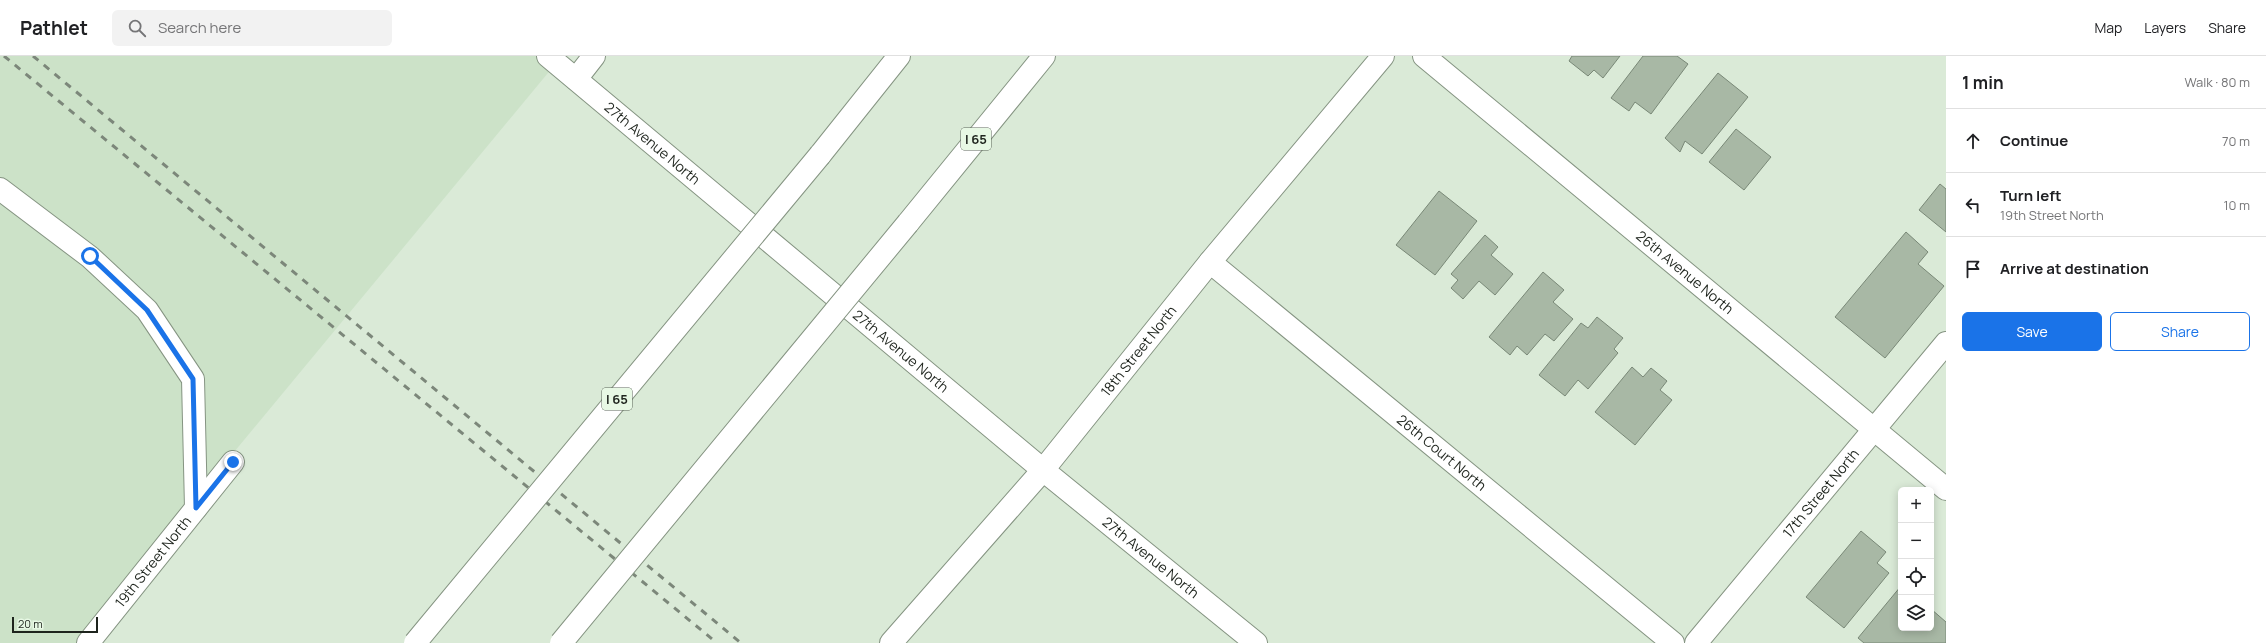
<!DOCTYPE html>
<html lang="en">
<head>
<meta charset="utf-8">
<style>
  :root { --surface:#fff; --page:#f2f2f2; --text:#202124; --muted:#757577; --line:#e0e0e0; --accent:#1a73e8 }
  body { margin:0; font-family:Manrope,sans-serif; background:var(--page); color:var(--text) }
  .controls { position:absolute; right:12px; bottom:12px; display:grid; overflow:hidden; border-radius:6px; box-shadow:0 2px 10px #0003 }
  .controls button { width:36px; height:36px; display:grid; place-items:center; padding:0; border:0; border-bottom:1px solid var(--line); background:var(--surface); color:var(--text); font:20px sans-serif }
  .scale { position:absolute; left:12px; bottom:10px; width:86px; box-sizing:border-box; padding-left:4px; border:2px solid #1e241d; border-top:0; font-size:11px; line-height:14px; white-space:nowrap; color:#1e241d; -webkit-text-stroke:3px #e7f8e4; paint-order:stroke }
  .stop { position:absolute; width:12px; height:12px; margin:-9px; border:3px solid #1a73e8; border-radius:50%; background:#fff }
  .stop.end { background:#1a73e8; border-color:#fff; box-shadow:0 1px 4px #0008 }
  .list { margin:0; padding:0; list-style:none }
  h2 { display:flex; justify-content:space-between; align-items:center; height:52px; margin:0; padding:0 16px; font-size:17px }
  h2 small { font-size:13px; font-weight:400; color:var(--muted) }
  .list li { display:grid; grid-template-columns:26px 1fr auto; gap:12px; align-items:center; box-sizing:border-box; height:64px; padding:0 16px; border-top:1px solid var(--line) }
  .list b { display:block; font-size:15px; white-space:nowrap }
  .list p { margin:0; font-size:13px; white-space:nowrap; color:var(--muted) }
  .list em { font-size:13px; font-style:normal; color:var(--muted) }
  .actions { display:flex; gap:8px; padding:12px 16px }
  .actions a { flex:1; padding:9px 0; border:1px solid var(--accent); border-radius:6px; text-align:center; font-size:14px; color:var(--accent) }
  .actions .main { background:var(--accent); color:#fff }
  .icon { flex:none; width:22px; height:22px; fill:none; stroke:currentColor; stroke-width:2; stroke-linecap:round; stroke-linejoin:round }
  .map { position:relative; flex:none; width:1946px; height:587px; overflow:hidden }
  header { display:flex; align-items:center; gap:24px; box-sizing:border-box; height:56px; padding:0 20px; background:var(--surface); border-bottom:1px solid var(--line) }
  header strong { font-size:19px }
  nav { display:flex; gap:22px; margin-inline-start:auto; font-size:14px }
  .search { width:280px; height:36px; background:var(--page); display:flex; align-items:center; gap:10px; box-sizing:border-box; padding:0 14px; border-radius:6px; color:var(--muted); font-size:15px }
  main { display:flex }
  aside { flex:1; background:var(--surface) }
  .map>svg:first-child { display:block }
</style>
</head>
<body>
<header>
<strong>Pathlet</strong>
<div class="search"><svg class="icon" aria-label="search" viewBox="0 0 24 24"><circle cx="10" cy="10" r="6"/><path d="M15 15l6 6"/></svg>Search here</div>
<nav><a>Map</a><a>Layers</a><a>Share</a></nav>
</header>
<main>
<div class="map">
<svg width="1946" height="587" viewBox="0 0 1946 587">
  <rect width="100%" height="100%" fill="#daead7"/>
  <path fill="#cce2c8" d="M0 0H562L76 587H0Z"/>
  <path fill="#a8b8a5" stroke="#798877" d="M1572 0H1620L1603 22 1594 14 1588 20 1569 5Z
    M1643 0H1677L1688 8 1651 58 1635 46 1629 55 1611 42Z
    M1718 17 1748 41 1702 98 1685 85 1680 96 1665 82Z
    M1736 73 1771 101 1744 134 1709 106Z
    M1940 128 1946 133V176L1919 154Z
    M1439 135 1477 165 1435 219 1396 189Z
    M1906 176 1928 196 1918 208 1944 230 1885 302 1835 261Z
    M1485 179 1498 191 1491 199 1513 218 1495 239 1479 225 1463 243 1451 232 1458 224 1451 218Z
    M1543 216 1564 234 1553 246 1573 263 1554 285 1545 278 1527 299 1517 290 1510 299 1489 281Z
    M1597 261 1623 282 1614 293 1618 297 1588 333 1578 324 1565 340 1539 319 1581 267 1588 272Z
    M1632 311 1643 321 1651 312 1667 325 1660 334 1672 344 1635 389 1595 356Z
    M1861 475 1886 496 1877 507 1889 517 1844 572 1806 541Z
    M1901 530V572H1931V553L1946 566V587H1864L1858 582Z"/>
  <g fill="none" stroke-linecap="round" stroke-linejoin="round">
    <defs>
      <g id="minor">
        <path id="s1" d="M548 0 1043 414 1256 587"/>
        <path id="s2" d="M1424 0 1946 433"/>
        <path d="M576 23 594 0"/>
        <path d="M0 133 90 201 147 254 193 323 196 452"/>
        <path id="s3" d="M1210 206 1673 587"/>
        <path id="s4" d="M88 587 233 406"/>
        <path id="s5" d="M891 587 1043 414 1210 206 1383 0"/>
        <path id="s6" d="M1696 587 1946 287"/>
      </g>
      <path id="highway" d="M820 99 899 0
        M908 167 1044 0"/>
    </defs>
    <use href="#minor" stroke="#859482" stroke-width="24"/>
    <use href="#highway" stroke="#859482" stroke-width="24"/>
    <use href="#minor" stroke="#fff" stroke-width="22"/>
    <use href="#highway" stroke="#fff" stroke-width="22"/>
    <path stroke="#7c877a" stroke-width="3" stroke-dasharray="7 7" stroke-linecap="butt" d="M4 0 717 587
      M33 0 741 587"/>
    <defs>
      <path id="highway-bridge" d="M415 587 820 99
        M561 587 908 167"/>
    </defs>
    <use href="#highway-bridge" stroke="#859482" stroke-width="24" stroke-linecap="butt"/>
    <use href="#highway-bridge" stroke="#fff" stroke-width="22"/>
  </g>
  <g fill="none" stroke-linecap="round" stroke-linejoin="round">
    <path stroke="#1a73e8" stroke-width="5" d="M90 200 147 254 193 323 196 452 233 406"/>
  </g>
  <g text-anchor="middle" stroke-width="4" stroke-linejoin="round" paint-order="stroke">
    <g fill="#e7f8e4" stroke="#5a6459" stroke-width="1">
      <rect x="961" y="72" width="30" height="22" rx="3"/>
      <rect x="602" y="332" width="30" height="22" rx="3"/>
    </g>
    <g font-size="13" font-weight="bold" fill="#1e241d">
      <text x="976" y="88">I 65</text>
      <text x="617" y="348">I 65</text>
    </g>
    <g font-size="14" fill="#1e241d" stroke="#e7f8e4">
      <text dy="5" stroke="none"><textPath href="#s1" startOffset="136">27th Avenue North</textPath></text>
      <text dy="5" stroke="none"><textPath href="#s2" startOffset="339">26th Avenue North</textPath></text>
      <text dy="5" stroke="none"><textPath href="#s1" startOffset="460">27th Avenue North</textPath></text>
      <text dy="5" stroke="none"><textPath href="#s5" startOffset="383">18th Street North</textPath></text>
      <text dy="5" stroke="none"><textPath href="#s3" startOffset="300">26th Court North</textPath></text>
      <text dy="5" stroke="none"><textPath href="#s6" startOffset="195">17th Street North</textPath></text>
      <text dy="5" stroke="none"><textPath href="#s1" startOffset="784">27th Avenue North</textPath></text>
      <text dy="5" stroke="none"><textPath href="#s4" startOffset="104">19th Street North</textPath></text>
    </g>
  </g>
</svg>
<div class="controls">
<button>+</button>
<button>−</button>
<button><svg class="icon" aria-label="locate" viewBox="0 0 24 24"><circle cx="12" cy="12" r="6"/><path d="M12 2v4M12 18v4M2 12h4M18 12h4"/></svg></button>
<button><svg class="icon" aria-label="layers" viewBox="0 0 24 24"><path d="M12 4l9 5-9 5-9-5zM3 14l9 5 9-5"/></svg></button>
</div>
<div class="scale">20 m</div>
<div class="stop" style="left:90px;top:200px"></div>
<div class="stop end" style="left:233px;top:406px"></div>
</div>
<aside>
<h2>1 min<small>Walk · 80 m</small></h2>
<ul class="list">
<li><svg class="icon" aria-label="ahead" viewBox="0 0 24 24"><path d="M12 20V5M6 11l6-6 6 6"/></svg><div><b>Continue</b></div><em>70 m</em></li>
<li><svg class="icon" aria-label="left" viewBox="0 0 24 24"><path d="M17 20v-9H6M10 6l-5 5 5 5"/></svg><div><b>Turn left</b><p>19th Street North</p></div><em>10 m</em></li>
<li><svg class="icon" aria-label="arrive" viewBox="0 0 24 24"><path d="M6 21V4h12l-3 4 3 4H6"/></svg><div><b>Arrive at destination</b></div></li>
</ul>
<div class="actions"><a class="main">Save</a><a>Share</a></div>
</aside>
</main>
</body>
</html>
